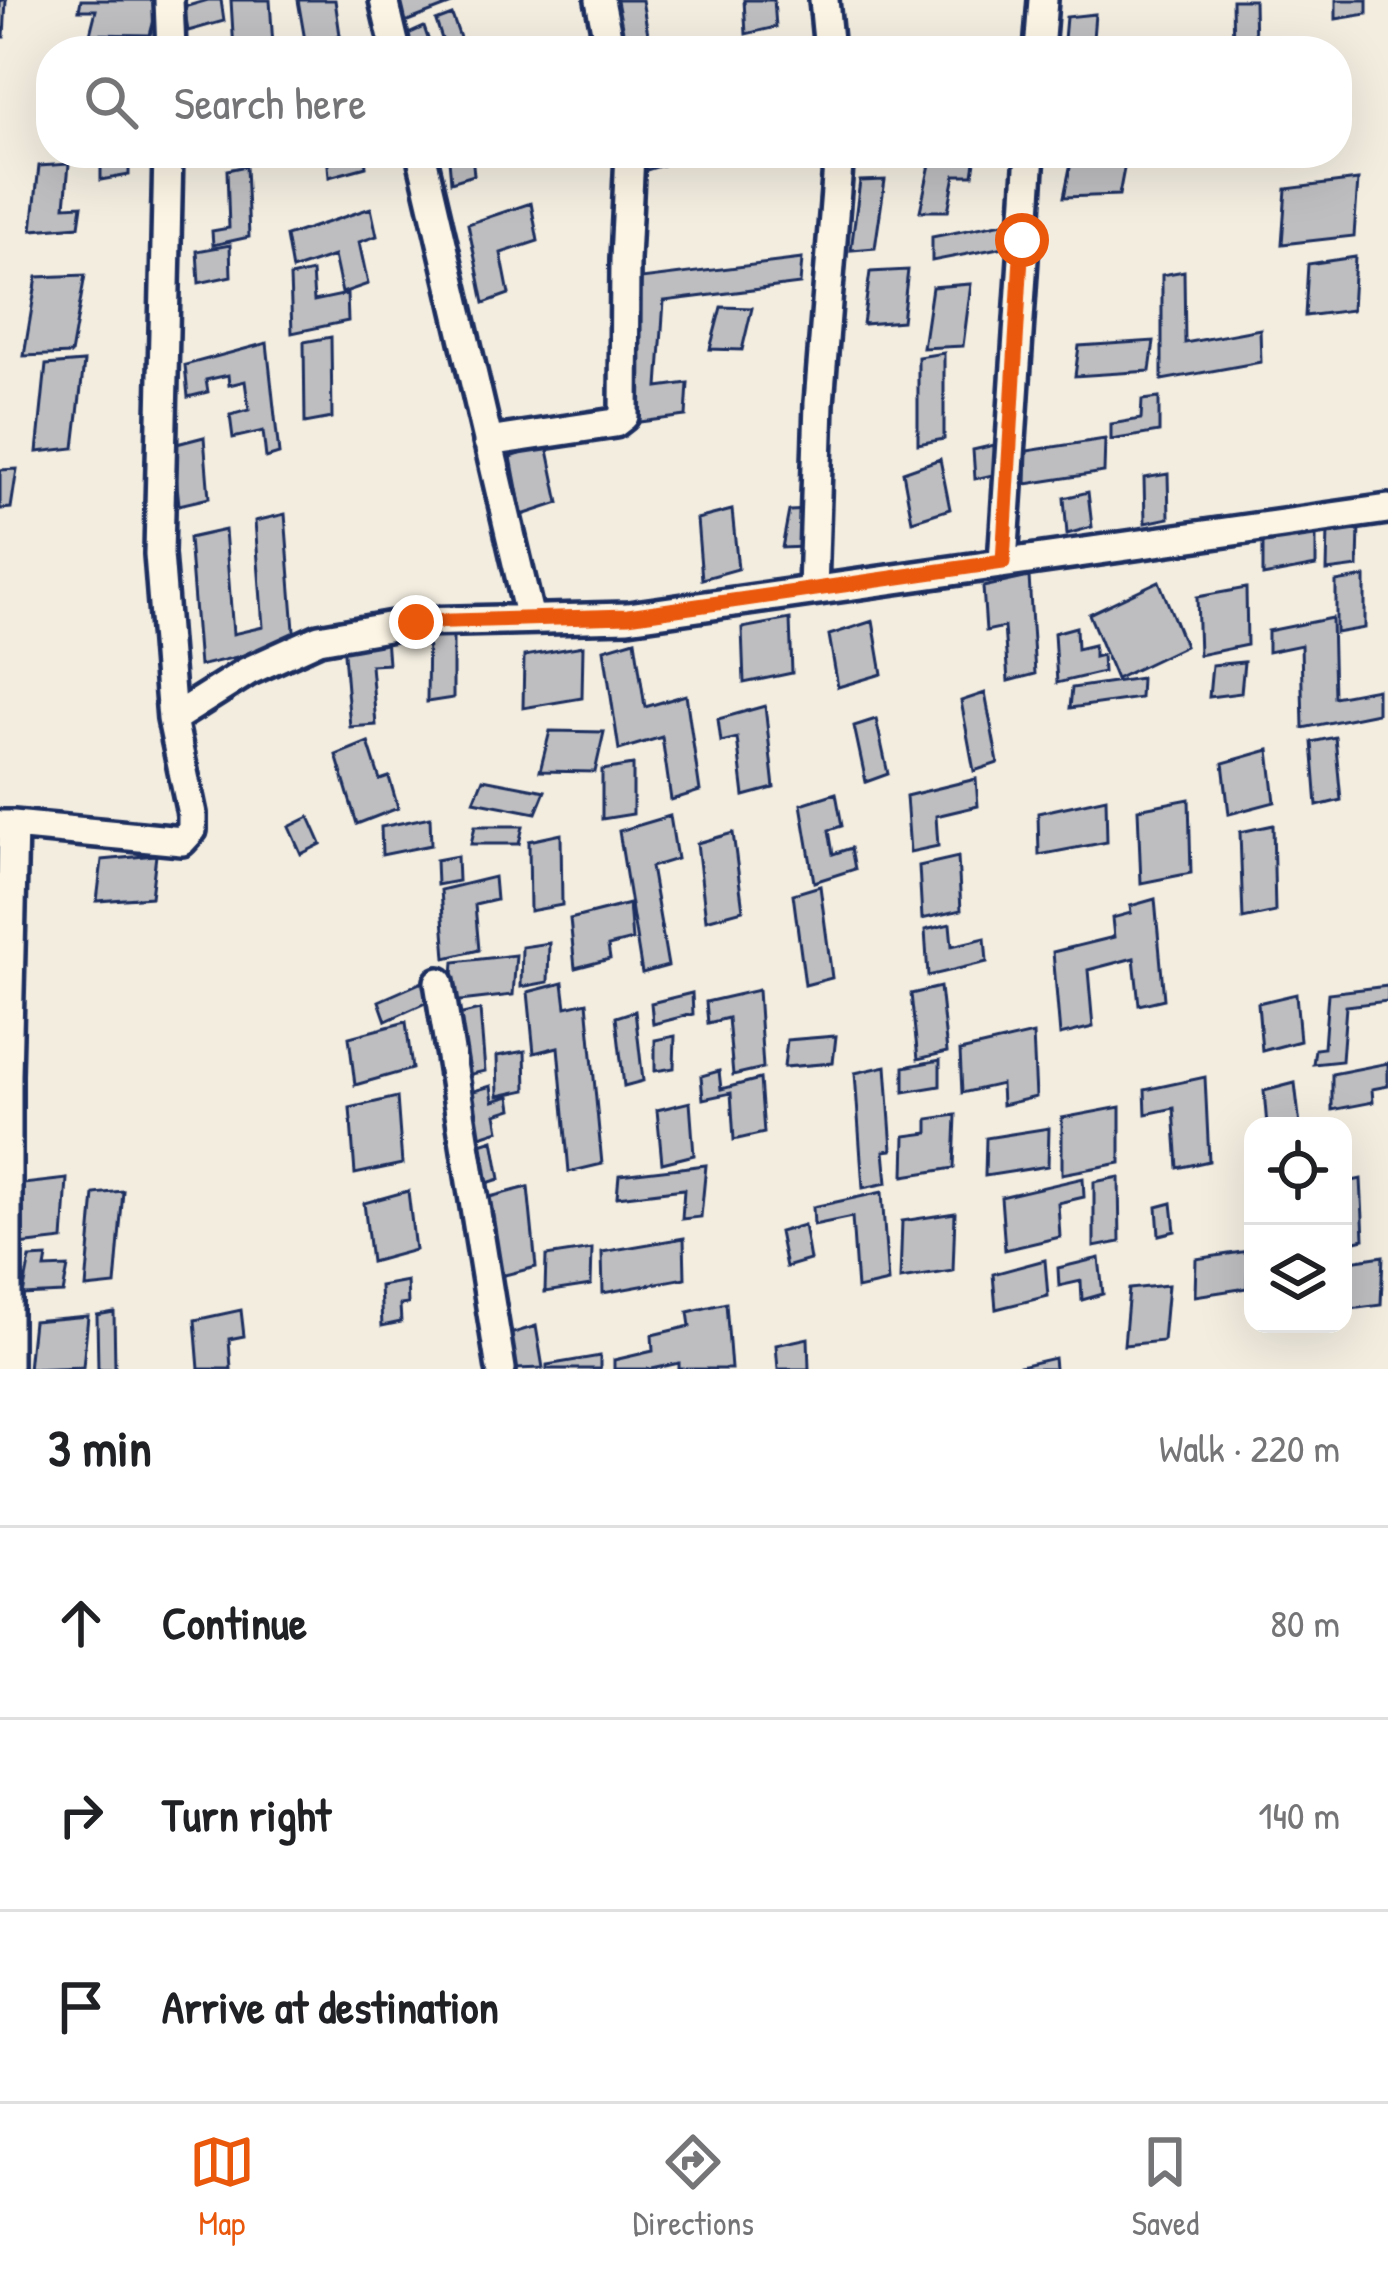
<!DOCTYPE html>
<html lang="en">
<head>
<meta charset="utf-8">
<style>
  :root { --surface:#fff; --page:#f2f2f2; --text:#202124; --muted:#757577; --line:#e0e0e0; --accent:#ea580c }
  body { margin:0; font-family:"Patrick Hand",sans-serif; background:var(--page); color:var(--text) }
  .controls { position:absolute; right:36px; bottom:36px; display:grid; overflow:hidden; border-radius:24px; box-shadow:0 12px 48px #0002 }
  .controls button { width:108px; height:108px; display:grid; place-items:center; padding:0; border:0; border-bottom:3px solid var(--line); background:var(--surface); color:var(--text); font:60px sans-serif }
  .stop { position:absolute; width:36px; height:36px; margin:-27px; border:9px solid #ea580c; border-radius:50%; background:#fff }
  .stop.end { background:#ea580c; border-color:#fff; box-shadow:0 3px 12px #0008 }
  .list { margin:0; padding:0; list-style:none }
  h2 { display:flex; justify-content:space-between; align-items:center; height:156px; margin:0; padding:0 48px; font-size:51px }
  h2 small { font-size:39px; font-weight:400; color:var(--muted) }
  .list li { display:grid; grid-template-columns:78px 1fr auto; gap:36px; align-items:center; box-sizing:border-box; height:192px; padding:0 48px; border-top:3px solid var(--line) }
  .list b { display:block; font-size:45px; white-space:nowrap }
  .list em { font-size:39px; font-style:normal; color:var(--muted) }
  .icon { flex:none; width:66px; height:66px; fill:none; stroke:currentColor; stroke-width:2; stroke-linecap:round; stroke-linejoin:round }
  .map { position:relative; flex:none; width:1388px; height:1369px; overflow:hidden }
  .search { position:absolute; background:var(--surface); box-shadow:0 12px 48px #0002; left:36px; right:36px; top:36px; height:132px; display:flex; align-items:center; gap:30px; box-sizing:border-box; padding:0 42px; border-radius:48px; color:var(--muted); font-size:45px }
  .sheet { height:732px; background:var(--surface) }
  nav { display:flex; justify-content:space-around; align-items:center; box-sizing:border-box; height:168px; border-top:3px solid var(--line); background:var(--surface); font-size:33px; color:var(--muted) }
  nav a { display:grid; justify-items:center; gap:6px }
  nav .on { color:var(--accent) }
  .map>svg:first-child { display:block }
</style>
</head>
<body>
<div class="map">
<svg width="1388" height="1369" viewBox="0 0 1388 1369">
  <rect width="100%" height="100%" fill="#f3ede0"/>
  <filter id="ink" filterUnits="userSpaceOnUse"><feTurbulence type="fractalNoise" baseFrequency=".00833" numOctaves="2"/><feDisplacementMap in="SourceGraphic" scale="24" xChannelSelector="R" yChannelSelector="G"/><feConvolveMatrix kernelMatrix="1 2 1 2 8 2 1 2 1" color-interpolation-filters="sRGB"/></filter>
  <g filter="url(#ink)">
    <path fill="#bebec0" stroke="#1b2f5e" stroke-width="3" d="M0 0H6L4 37H0Z
      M81 0H159L150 35 90 34 96 10H79Z
      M208 0H221L224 21 188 31 184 7Z
      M231 0H270L273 46 234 51Z
      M298 0H335L340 35 306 46Z
      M393 0H462L400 24Z
      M614 0H642L651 51H623Z
      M744 0H774L776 27 746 34Z
      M1232 0H1254L1255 51H1233Z
      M1336 0H1367V14L1336 19Z
      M1095 14 1092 51H1063L1066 17Z
      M452 15 464 49 409 51 404 36 424 27 431 47 443 42 436 21Z
      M101 153H129V175L101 180Z
      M327 153H365L366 167 329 177Z
      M640 153H668L670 163 643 171Z
      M742 153H768L767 159 742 162Z
      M1073 153H1127L1119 195 1064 197Z
      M1153 153H1221V160L1152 167Z
      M472 154 474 175 451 182 449 160Z
      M932 155H976L973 175H955L948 211H920Z
      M69 164 65 206 82 205 79 226 32 230 39 166Z
      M246 166 249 237 213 245 212 231 229 228 227 170Z
      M885 180 875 248 851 250 860 181Z
      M1358 180 1354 236 1282 244 1286 189Z
      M531 203 538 241 501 253 509 294 484 303 468 224Z
      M371 208 377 236 359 242 368 284 342 293 334 256 292 270 286 236Z
      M1003 223 1004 247 932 261V237Z
      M230 245 231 276 199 283 197 251Z
      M1355 257 1352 310 1305 316 1308 264Z
      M802 259 800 284 664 301 658 387 688 383 686 416 632 423 641 279Z
      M908 270 902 321 863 324 870 272Z
      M1184 271 1185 343 1260 329 1261 362 1162 380V275Z
      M312 272 314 301 347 294 348 321 292 333 290 277Z
      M85 275 71 354 24 356 37 277Z
      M971 284 963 346 923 348 932 287Z
      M721 307 752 308 742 350 710 349Z
      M331 337 332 418 305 423 304 342Z
      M1154 341 1150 371 1075 376 1079 346Z
      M267 343 279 454 266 458 263 431 233 438 230 415 249 410 245 381 229 385 228 375 206 380 208 392 188 397 185 365Z
      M944 353V439L918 444V357Z
      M84 362 74 448 37 452 46 365Z
      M1159 398V432L1111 440V424L1141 419 1142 400Z
      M204 437 209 498 179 505 173 445Z
      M1105 439 1104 472 1026 484 1027 451Z
      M547 445 559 503 522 515 511 457Z
      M994 445 997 474 975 479 973 450Z
      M940 459 950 509 912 521 903 472Z
      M17 469 11 508 0 509V470Z
      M1168 474 1169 518 1145 523 1144 478Z
      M1088 492 1092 527 1067 534 1064 498Z
      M732 510 738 569 702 579 697 519Z
      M811 510 804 547 782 548 789 511Z
      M285 514 295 643 199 666 189 538 225 530 233 634 263 627 255 521Z
      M1359 523 1358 567 1327 571 1328 528Z
      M1316 533V566L1263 576V543Z
      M1029 577 1035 674 1008 681 1004 627 986 631 983 587Z
      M1365 577V628L1336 633V582Z
      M1159 581 1185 646 1116 679 1089 614Z
      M1246 588 1247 645 1199 655 1197 597Z
      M1332 618 1334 697 1377 689V713L1303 728 1301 645 1268 652V631Z
      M790 619 792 673 744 683 742 628Z
      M873 621 882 674 838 687 829 635Z
      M453 625V698L427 702 428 629Z
      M1076 627 1077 649 1094 645V657L1102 655 1103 672 1057 683 1054 633Z
      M386 637 388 664 371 665 376 725 350 727 343 641Z
      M635 640 645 707 686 695 700 791 671 800 662 737 619 750 604 649Z
      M583 646 582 698 523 708 524 656Z
      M1244 662 1241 693 1209 697 1212 665Z
      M1141 678 1140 698 1070 708 1072 688Z
      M985 693 998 763 974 771 961 701Z
      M765 706 774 788 744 796 737 738 721 742 718 719Z
      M876 719 888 774 866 782 854 726Z
      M550 731 604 732 595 772 540 771Z
      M1335 737 1341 800 1317 806 1312 742Z
      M368 742 380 780 389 777 398 808 357 824 336 755Z
      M1269 750 1275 802 1229 814 1223 763Z
      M633 765V814L602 819V770Z
      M483 779 545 791 536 813 474 801Z
      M976 779 978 806 936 816 938 846 910 852 906 796Z
      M836 793 842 826 829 830 833 854 851 848 855 869 814 882 801 804Z
      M1106 798 1107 842 1039 855 1038 813Z
      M1189 799 1191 873 1141 883 1138 809Z
      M670 816 677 859 651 867 668 966 642 973 619 831Z
      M309 817 321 844 301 854 289 827Z
      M430 817 431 845 382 855 381 827Z
      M1273 825 1275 912 1243 919 1240 832Z
      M475 826H523L519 844H471Z
      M733 833 743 910 706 920 697 843Z
      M561 834 562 905 530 911 529 841Z
      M156 855 151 897 97 901 102 860Z
      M457 856 458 881 437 885 436 860Z
      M958 857 961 910 922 919 919 866Z
      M494 877 496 900 475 905 479 950 446 958 441 890Z
      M820 886 832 978 805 985 793 894Z
      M1155 899 1164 999 1139 1005 1134 958 1088 970 1093 1027 1060 1035 1053 952 1114 937 1112 918 1131 913 1130 906Z
      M629 904 632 940 608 946 610 959 575 968 570 919Z
      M950 924 952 946 985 938 987 962 928 976 925 930Z
      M549 943 548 982 521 987 522 947Z
      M516 955 513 995 451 1002 454 962Z
      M427 980 434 999 386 1021 379 1001Z
      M563 983 566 1007 587 1002 602 1164 569 1172 558 1047 534 1053 528 992Z
      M1388 986V1001L1346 1006 1342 1061 1313 1064 1315 1049 1324 1048 1328 993Z
      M940 987 947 1052 918 1059 911 994Z
      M758 990 763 1068 733 1075 728 1018 708 1023 706 1002Z
      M692 993 693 1014 653 1024 651 1003Z
      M1296 994 1300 1041 1262 1051 1258 1003Z
      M480 1010 485 1071 463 1076 458 1015Z
      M635 1011 643 1081 624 1086 616 1017Z
      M406 1022 412 1069 355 1085 349 1037Z
      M1033 1034 1036 1097 1002 1105 1001 1084 962 1093 960 1051Z
      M675 1036 674 1068 655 1071V1040Z
      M836 1036 833 1063 784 1067 787 1040Z
      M525 1051 526 1090 498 1096 497 1056Z
      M940 1060V1086L904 1092V1067Z
      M1388 1063V1086L1372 1089 1373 1102 1332 1110V1074Z
      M886 1066 892 1150 884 1151 887 1183 863 1188 855 1073Z
      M719 1071 721 1089 760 1079 764 1133 734 1140 731 1093 703 1099 701 1076Z
      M1205 1077 1209 1161 1178 1168 1174 1108 1146 1114 1145 1090Z
      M1295 1083 1300 1126H1267L1264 1091Z
      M491 1086 493 1101 510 1096 512 1109 496 1114 499 1130 474 1138 467 1093Z
      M397 1097 402 1164 355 1174 350 1108Z
      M690 1102 694 1155 662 1163 657 1110Z
      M1120 1107V1163L1062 1174V1118Z
      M956 1115 954 1168 904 1176 905 1136 928 1133V1119Z
      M1049 1128 1048 1166 985 1176 986 1138Z
      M493 1140 500 1179 474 1187 468 1148Z
      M706 1165 701 1217 682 1219 684 1189 617 1197 619 1175Z
      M1119 1177 1120 1242 1094 1247V1182Z
      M1083 1178 1084 1197 1058 1203 1060 1237 1005 1250 1001 1197Z
      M67 1179 63 1240 19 1245 23 1184Z
      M1361 1179 1364 1239 1343 1244V1183Z
      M528 1187 536 1267 493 1278 486 1198Z
      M123 1191 115 1285 86 1288 94 1194Z
      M408 1191 415 1250 371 1262 364 1203Z
      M882 1192 888 1282 857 1289 852 1217 814 1225 813 1207Z
      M1172 1203 1175 1231 1159 1235 1157 1207Z
      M955 1213 953 1271 900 1279 902 1221Z
      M804 1225 810 1260 786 1267 779 1232Z
      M684 1238 685 1278 603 1293 602 1252Z
      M592 1249 591 1285 545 1292 546 1256Z
      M1248 1251 1247 1288 1195 1296 1196 1259Z
      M1383 1256 1381 1305 1343 1310V1262Z
      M47 1257 45 1268 68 1267 63 1293 23 1295 30 1258Z
      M1099 1258 1103 1294 1082 1300 1081 1281 1059 1286 1058 1268Z
      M1045 1260 1048 1296 996 1309 993 1274Z
      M407 1281 408 1304 400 1305 401 1322 382 1326 380 1286Z
      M1168 1285 1163 1341 1124 1345 1129 1289Z
      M726 1303 731 1369H679V1363L652 1369H614V1360L653 1351 652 1335 690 1326 688 1312Z
      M241 1310 244 1336 229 1339 231 1369H199L195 1320Z
      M114 1312 115 1369H98L97 1315Z
      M88 1316 83 1367 28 1369 33 1321Z
      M536 1326 543 1368 515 1369 510 1334Z
      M808 1338 809 1369H778L776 1345Z
      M600 1356V1369H547V1365Z
      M1054 1358 1055 1369H1007Z"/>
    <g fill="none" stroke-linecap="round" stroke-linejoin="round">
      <defs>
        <path id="street" d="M169 0 171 51
          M384 0 396 51
          M600 0 610 51
          M824 0 829 51
          M1039 51 1043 0
          M421 153 530 619
          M488 442 615 423 624 416 625 260 630 153
          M1003 562 1030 153
          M813 590 819 403 839 153
          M172 719 248 671 319 639 416 622 628 617 1388 509
          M0 825H13L7 1075V1369
          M13 825 182 841 192 830V814L172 719 159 554 168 153
          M439 982 501 1369"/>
      </defs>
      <use href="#street" stroke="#1b2f5e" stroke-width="36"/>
      <use href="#street" stroke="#fcf5e5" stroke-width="27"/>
    </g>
  </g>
  <g fill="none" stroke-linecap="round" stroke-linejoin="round" filter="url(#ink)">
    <path stroke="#ea580c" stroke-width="15" d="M416 622 628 616 1003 562 1022 240"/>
  </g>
</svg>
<div class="controls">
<button><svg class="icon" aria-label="locate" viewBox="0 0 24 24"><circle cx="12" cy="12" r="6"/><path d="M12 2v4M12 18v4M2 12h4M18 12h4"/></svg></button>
<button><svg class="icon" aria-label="layers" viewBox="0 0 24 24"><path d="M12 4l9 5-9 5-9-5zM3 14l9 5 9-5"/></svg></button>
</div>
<div class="stop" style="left:1022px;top:240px"></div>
<div class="stop end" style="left:416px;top:622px"></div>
<div class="search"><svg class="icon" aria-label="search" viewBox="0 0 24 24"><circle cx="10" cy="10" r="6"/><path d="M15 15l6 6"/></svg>Search here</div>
</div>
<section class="sheet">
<h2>3 min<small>Walk · 220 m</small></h2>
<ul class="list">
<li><svg class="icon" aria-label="ahead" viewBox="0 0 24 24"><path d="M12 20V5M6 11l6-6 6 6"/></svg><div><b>Continue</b></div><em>80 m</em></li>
<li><svg class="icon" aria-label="right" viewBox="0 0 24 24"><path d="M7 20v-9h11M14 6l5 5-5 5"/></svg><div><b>Turn right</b></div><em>140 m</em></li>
<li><svg class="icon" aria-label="arrive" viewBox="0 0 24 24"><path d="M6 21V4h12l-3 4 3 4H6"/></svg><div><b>Arrive at destination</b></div></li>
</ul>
</section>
<nav>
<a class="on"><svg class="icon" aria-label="map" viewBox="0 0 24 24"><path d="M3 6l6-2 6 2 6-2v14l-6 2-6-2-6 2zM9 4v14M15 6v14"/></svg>Map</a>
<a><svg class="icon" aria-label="directions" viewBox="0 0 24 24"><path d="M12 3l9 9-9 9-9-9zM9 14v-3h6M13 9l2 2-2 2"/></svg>Directions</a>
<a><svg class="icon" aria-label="saved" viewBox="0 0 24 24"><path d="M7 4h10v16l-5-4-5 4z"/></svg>Saved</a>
</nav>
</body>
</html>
